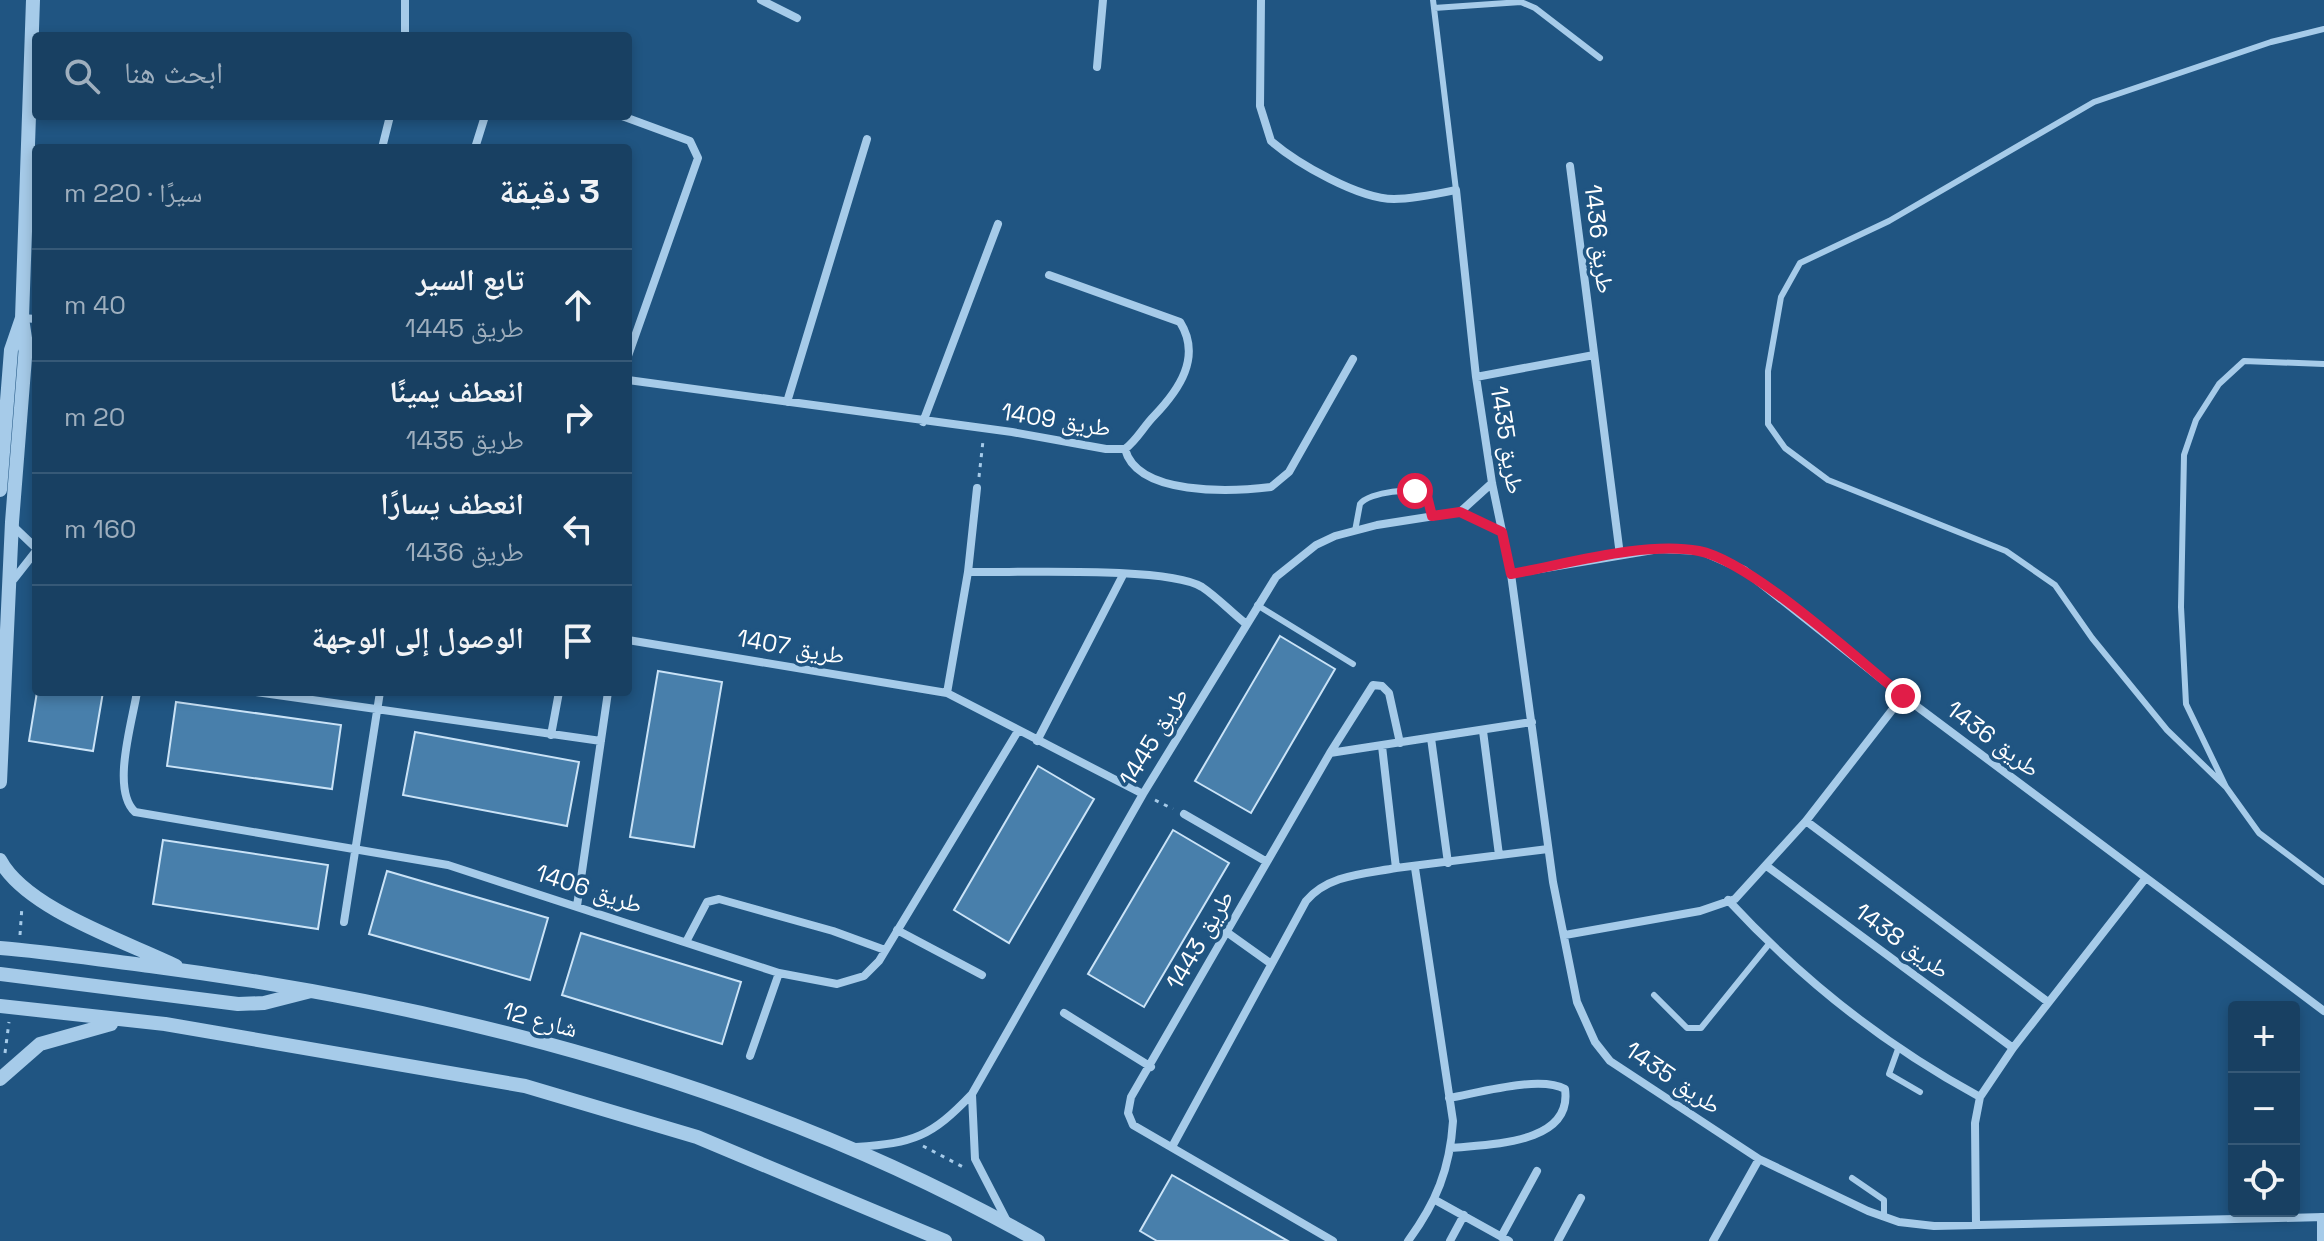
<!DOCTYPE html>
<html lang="ar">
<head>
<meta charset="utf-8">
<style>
  :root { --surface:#184062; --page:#214768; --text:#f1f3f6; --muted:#9fafbe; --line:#365977 }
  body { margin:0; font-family:"Space Grotesk","Noto Naskh Arabic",sans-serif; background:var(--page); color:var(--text); direction:rtl }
  .controls { position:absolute; right:24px; bottom:24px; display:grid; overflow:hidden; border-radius:8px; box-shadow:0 4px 12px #0003 }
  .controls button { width:72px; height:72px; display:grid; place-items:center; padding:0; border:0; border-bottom:2px solid var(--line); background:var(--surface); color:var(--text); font:40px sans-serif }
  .stop { position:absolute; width:24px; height:24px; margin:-18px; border:6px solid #e11d48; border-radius:50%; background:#fff }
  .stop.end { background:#e11d48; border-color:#fff; box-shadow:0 2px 8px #0008 }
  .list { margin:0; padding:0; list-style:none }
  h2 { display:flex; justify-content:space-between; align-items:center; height:104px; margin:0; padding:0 32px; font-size:34px }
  h2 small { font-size:26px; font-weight:400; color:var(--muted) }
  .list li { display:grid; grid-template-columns:52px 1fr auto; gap:24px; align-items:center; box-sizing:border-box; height:112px; padding:0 32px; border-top:2px solid var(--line) }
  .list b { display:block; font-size:30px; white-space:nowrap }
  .list p { margin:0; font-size:26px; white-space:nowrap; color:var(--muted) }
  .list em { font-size:26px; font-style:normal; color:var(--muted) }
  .icon { flex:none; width:44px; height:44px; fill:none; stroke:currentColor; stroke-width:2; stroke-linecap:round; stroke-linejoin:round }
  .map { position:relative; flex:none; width:2324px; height:1241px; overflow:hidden; direction:ltr }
  .search { position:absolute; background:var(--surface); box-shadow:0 4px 12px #0003; left:32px; top:32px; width:600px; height:88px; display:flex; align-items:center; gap:20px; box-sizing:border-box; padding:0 28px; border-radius:8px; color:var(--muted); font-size:30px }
  .panel { position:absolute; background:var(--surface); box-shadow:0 4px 12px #0003; left:32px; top:144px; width:600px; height:552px; border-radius:8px; direction:rtl }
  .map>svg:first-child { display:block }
</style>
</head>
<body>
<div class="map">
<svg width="2324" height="1241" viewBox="0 0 2324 1241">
  <rect width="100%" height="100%" fill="#205582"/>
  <path fill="#487fab" stroke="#cae3f7" stroke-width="2" d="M1280 636 1335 669 1251 813 1195 781Z
    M658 671 722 682 694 847 630 837Z
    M37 692H103L93 751 29 741Z
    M176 702 341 725 332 789 167 766Z
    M415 732 579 762 567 826 403 795Z
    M1038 766 1094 799 1009 943 954 910Z
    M1173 830 1229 863 1144 1007 1088 974Z
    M163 840 328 865 318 929 153 904Z
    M387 871 548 918 530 980 369 934Z
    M581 933 741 982 722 1044 562 995Z
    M1172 1175 1288 1241H1157L1140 1231Z"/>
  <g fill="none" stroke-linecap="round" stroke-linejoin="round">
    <path stroke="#a6cbe9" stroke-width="3" stroke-dasharray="4 6" stroke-linecap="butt" d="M979 477 983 441
      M1155 800 1173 809
      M20 935 22 906
      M5 1053 9 1022
      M923 1146 963 1167"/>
    <path stroke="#a6cbe9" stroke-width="6" d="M1433 0 1456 190
      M1434 8 1521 2 1535 8 1600 58
      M2324 364 2244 361 2219 384 2196 420 2184 455 2181 607 2186 704 2226 787 2259 833 2324 882
      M1355 531 1360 504C1369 492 1415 486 1427 496L1432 516
      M1257 605 1353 664
      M2226 787 2167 730 2092 638 2055 585 2006 551 1828 480 1785 448 1768 424V371L1781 297 1800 263 1889 221 2094 102 2271 42 2324 29
      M1654 995 1687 1028H1701L1769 944
      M1898 1049 1889 1074 1920 1092
      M1852 1178 1884 1200V1217"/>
    <path stroke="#a6cbe9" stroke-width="8" d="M405 0V36
      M761 0 797 18
      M1261 0 1260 106 1271 141C1298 164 1359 199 1394 199 1414 199 1437 194 1456 190L1476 377 1492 483 1511 574 1553 882 1577 1002 1595 1042 1610 1061 1759 1159 1868 1211 1899 1222 1934 1226 2324 1217
      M1097 67 1103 0
      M622 116 690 141 698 158 628 356
      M382 148 390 116
      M475 148 485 116
      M1570 166 1620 555
      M22 318 36 319
      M1476 377 1594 355
      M628 380 1012 432 1106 449H1125C1137 440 1144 426 1154 416 1179 390 1202 357 1180 322L1049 275
      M787 402 867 139
      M923 422 998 224
      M1125 449C1137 496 1231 492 1271 487L1289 472 1353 359
      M1460 512 1492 483
      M14 527 36 548
      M968 572C1015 573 1168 566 1202 587 1217 597 1231 612 1245 623
      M1511 574 1659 549 1701 551 1744 570 1903 696 2324 1011
      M14 579 36 551
      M628 640 947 693 1143 794
      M137 692C132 723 111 790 135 812L448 865 779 973 837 984 864 976 879 961 1018 731
      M256 692 601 741
      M947 693 968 572 977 488
      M1483 731 1499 855
      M551 735 559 692
      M1431 738 1448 863
      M1037 741 1123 575
      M1382 746 1396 868 1548 849
      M1330 753 1373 685 1382 686 1389 693 1400 743
      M1184 814 1267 862
      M1806 821 2048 1002
      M1768 867 2013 1048
      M1728 900C1803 981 1884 1045 1980 1097
      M577 906 608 692
      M344 922 380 692
      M897 930 982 975
      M1228 933 1270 963
      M1565 935 1700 911 1735 899 1806 821 1903 696
      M686 942 707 902 719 899 833 931 885 950
      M1064 1013 1151 1067
      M750 1056 779 973
      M972 1095 975 1159 1007 1221
      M1449 1098C1478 1093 1540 1075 1565 1089 1573 1145 1488 1144 1451 1148
      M1173 1145 1306 901C1328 875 1363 874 1396 868
      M856 1147C914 1143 931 1137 972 1094L1143 794 1276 577 1316 545 1335 536 1377 525 1460 512 1502 532
      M1437 1201 1509 1241
      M2321 1217V1241
      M1976 1225 1975 1123 1980 1097 2013 1048 2145 879
      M1501 1237 1537 1171
      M1333 1241 1133 1125 1128 1113 1131 1097 1330 753 1532 722
      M1408 1241C1436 1203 1450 1169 1453 1121L1415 868
      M1450 1241 1464 1215
      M1558 1241 1581 1198
      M1713 1241 1759 1159"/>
    <path stroke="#a6cbe9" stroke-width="14" d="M0 490 11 350 22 318
      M0 782 12 522 26 345 22 318 33 0
      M0 860C26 909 125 941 176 966
      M0 948C50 952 100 960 150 966 456 1006 767 1087 1038 1241
      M0 974 238 1004 264 1003 311 991
      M0 1006 165 1024 525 1086 697 1137 945 1241
      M0 1079 40 1044 111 1024"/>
  </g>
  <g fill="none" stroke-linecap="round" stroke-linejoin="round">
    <path stroke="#e11d48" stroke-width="10" d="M1415 491 1427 496 1432 516 1460 512 1502 532 1511 574C1567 564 1644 541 1699 551 1751 561 1858 660 1903 696"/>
  </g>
  <g text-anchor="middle" stroke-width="7" stroke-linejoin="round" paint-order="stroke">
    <g font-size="24" fill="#fff" stroke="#205582">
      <text transform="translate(1599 239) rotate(83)" y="8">طريق 1436</text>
      <text transform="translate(1056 420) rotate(9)" y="8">طريق 1409</text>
      <text transform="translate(1507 440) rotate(81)" y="8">طريق 1435</text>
      <text transform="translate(791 647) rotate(10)" y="8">طريق 1407</text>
      <text transform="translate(1154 737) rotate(-59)" y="8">طريق 1445</text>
      <text transform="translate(1993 739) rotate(37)" y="8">طريق 1436</text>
      <text transform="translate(589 889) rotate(18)" y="8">طريق 1406</text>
      <text transform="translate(1200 940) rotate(-60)" y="8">طريق 1443</text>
      <text transform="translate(1902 941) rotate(36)" y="8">طريق 1438</text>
      <text transform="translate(540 1020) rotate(15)" y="8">شارع 12</text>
      <text transform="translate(1673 1078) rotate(34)" y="8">طريق 1435</text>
    </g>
  </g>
</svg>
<div class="controls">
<button>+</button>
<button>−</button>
<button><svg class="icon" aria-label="locate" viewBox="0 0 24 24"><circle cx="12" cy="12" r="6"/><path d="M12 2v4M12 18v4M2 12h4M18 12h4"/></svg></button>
</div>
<div class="stop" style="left:1415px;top:491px"></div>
<div class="stop end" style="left:1903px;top:696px"></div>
<div class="search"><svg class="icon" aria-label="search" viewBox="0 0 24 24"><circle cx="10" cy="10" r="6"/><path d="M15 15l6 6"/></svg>ابحث هنا</div>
<section class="panel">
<h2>3 دقيقة<small>سيرًا · 220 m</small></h2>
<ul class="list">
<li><svg class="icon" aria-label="ahead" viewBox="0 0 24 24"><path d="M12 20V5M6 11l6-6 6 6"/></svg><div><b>تابع السير</b><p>طريق 1445</p></div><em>40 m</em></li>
<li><svg class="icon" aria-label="right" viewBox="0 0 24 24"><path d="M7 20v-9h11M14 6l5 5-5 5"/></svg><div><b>انعطف يمينًا</b><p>طريق 1435</p></div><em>20 m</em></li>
<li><svg class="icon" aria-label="left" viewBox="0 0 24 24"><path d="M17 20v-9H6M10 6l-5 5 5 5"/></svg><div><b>انعطف يسارًا</b><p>طريق 1436</p></div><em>160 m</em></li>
<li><svg class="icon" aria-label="arrive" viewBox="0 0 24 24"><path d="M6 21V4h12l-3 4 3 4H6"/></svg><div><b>الوصول إلى الوجهة</b></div></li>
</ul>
</section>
</div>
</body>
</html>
